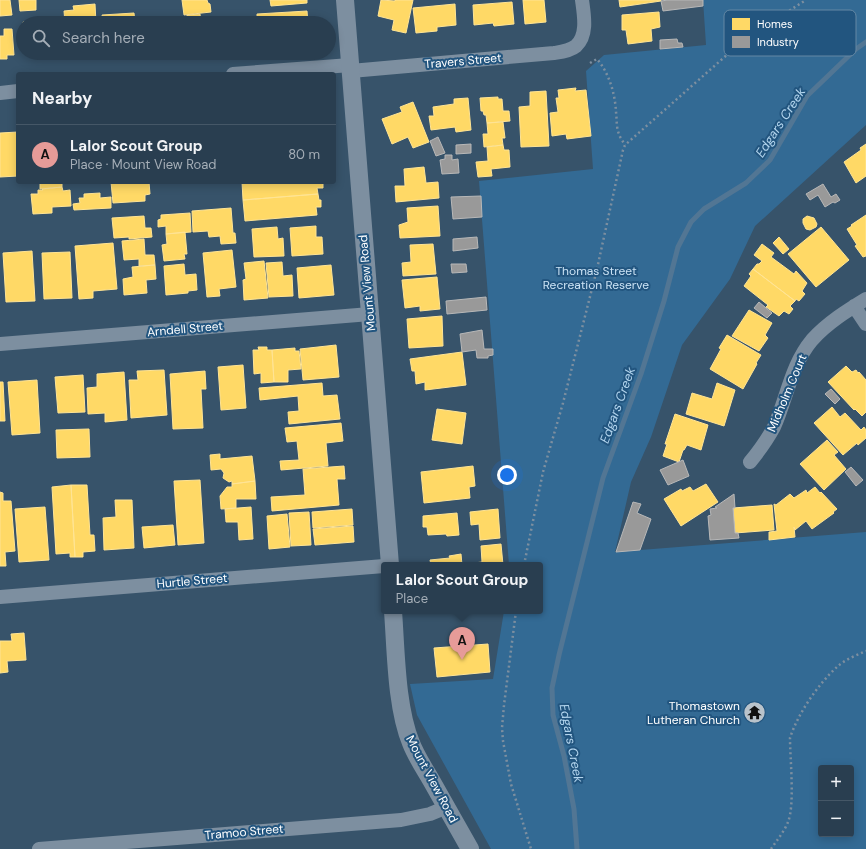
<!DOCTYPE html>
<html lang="en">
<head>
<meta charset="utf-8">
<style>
  :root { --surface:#293e50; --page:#314557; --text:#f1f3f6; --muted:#a5aeb7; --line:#455767; --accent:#e69b98 }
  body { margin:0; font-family:"DM Sans",sans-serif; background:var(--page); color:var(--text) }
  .controls { position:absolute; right:12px; bottom:12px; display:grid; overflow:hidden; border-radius:4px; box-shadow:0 2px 10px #0003 }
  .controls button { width:36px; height:36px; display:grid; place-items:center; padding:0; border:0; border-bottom:1px solid var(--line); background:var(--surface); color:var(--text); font:20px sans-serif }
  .you { position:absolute; left:507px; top:475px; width:14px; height:14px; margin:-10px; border:3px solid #fff; border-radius:50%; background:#1a73e8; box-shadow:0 0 0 6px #1a73e833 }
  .badge { display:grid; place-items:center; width:26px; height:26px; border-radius:50%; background:var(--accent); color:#111; font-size:13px; font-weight:700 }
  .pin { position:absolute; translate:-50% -33px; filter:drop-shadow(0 1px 2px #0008) }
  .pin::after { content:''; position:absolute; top:21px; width:14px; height:12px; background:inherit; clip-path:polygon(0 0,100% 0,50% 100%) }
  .popup { position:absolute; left:381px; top:562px; width:162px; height:52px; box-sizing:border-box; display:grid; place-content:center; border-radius:4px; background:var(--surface); filter:drop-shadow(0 1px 3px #0005); font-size:13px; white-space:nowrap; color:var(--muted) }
  .popup b { font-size:15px; color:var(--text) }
  .popup::after { content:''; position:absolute; left:50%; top:100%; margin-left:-8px; border:8px solid transparent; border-top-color:var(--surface) }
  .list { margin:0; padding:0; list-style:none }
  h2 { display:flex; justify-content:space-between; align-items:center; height:52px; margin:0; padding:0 16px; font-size:17px }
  h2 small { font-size:13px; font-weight:400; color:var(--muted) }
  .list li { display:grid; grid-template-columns:26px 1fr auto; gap:12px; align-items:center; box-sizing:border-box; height:60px; padding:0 16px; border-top:1px solid var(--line) }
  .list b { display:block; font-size:15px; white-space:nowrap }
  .list p { margin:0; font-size:13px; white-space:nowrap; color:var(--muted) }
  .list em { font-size:13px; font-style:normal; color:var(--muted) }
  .icon { flex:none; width:22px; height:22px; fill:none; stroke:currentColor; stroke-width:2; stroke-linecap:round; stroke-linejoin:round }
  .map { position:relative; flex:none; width:866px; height:849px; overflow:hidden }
  .search { position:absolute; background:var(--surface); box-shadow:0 2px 10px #0003; left:16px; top:16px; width:320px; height:44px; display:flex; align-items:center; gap:10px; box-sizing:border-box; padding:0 14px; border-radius:22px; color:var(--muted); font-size:15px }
  .panel { position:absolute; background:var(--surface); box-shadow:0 2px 10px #0003; left:16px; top:72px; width:320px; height:112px; border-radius:4px }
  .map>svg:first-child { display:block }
</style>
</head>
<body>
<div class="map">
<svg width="866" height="849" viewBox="0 0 866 849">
  <rect width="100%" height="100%" fill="#37536a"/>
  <path fill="#336a94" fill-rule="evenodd" d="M703 0H866V125L755 226 730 279 682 345 651 437 631 482 615 552 866 532V849H491L417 715 410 684 493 679 504 611H540V565H509L479 181 593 169 586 71 604 55 706 45ZM821 768H851V834H821Z"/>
  <path fill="#ffd966" stroke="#ffe494" d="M0 0H10L12 15 0 16Z
    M19 0H36V10L20 11Z
    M182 0H207L208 3 210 4 211 12 184 15Z
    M270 0H307V3L271 6Z
    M381 0 395 1V0H413L406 33 392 30 394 20 378 16Z
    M523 0H544L546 22 525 24Z
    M619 0H661V1L620 7Z
    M512 2 514 24 494 26 493 23 474 25 473 5Z
    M95 4 96 23H65L64 11 74 10 73 6Z
    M455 4 456 25 437 27V31L416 33 413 8Z
    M307 11 308 23H257V14Z
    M659 12 660 27 651 29 652 41 628 44 626 30H622V15Z
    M134 13 135 23H103L102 15Z
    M200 14 201 23H184L183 18 187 17V15Z
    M50 20V23H23V22Z
    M4 29H12L14 55H7V59H0V36H4Z
    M576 88 575 91 586 90 591 136 567 139 566 134 552 136 550 113 558 112 556 98H559L558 90Z
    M546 91 549 146 521 147 519 107 530 106V92Z
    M498 97V99H502L503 111H509L510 121 487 123 486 115H484L483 111H481L480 98Z
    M468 98 471 130 456 132 455 127 431 130 429 116H434L433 107 454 104V99Z
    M413 102 429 142 413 148 408 137 392 144 382 119 402 112 400 107Z
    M503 122 505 138H502L503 145 484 147 483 134H488L487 123Z
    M18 132V176L0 177V133Z
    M866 144V176L856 183 844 162 861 150 860 148Z
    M503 145 504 150H509L510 167 491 169 492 176 478 177 476 162 488 161 487 147Z
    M424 167 426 183 438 182 439 198 396 202 395 186H405L404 169Z
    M40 182H62V187L40 189Z
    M111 182H149L150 194 145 195V201L113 203Z
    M242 182H323V188H317L318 194 243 200Z
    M62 187 63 191 70 190 71 206 52 207V213L33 214 31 194H38V190H43L42 189Z
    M100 193V198L111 197V208L74 210 73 204 80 203 79 198H84V194Z
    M318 194 319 200H321V207H316L317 215 245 221 243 200Z
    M438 206 440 236 400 238 399 225 408 222 407 208Z
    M231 208 233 233H235L236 243 221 244 220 236 209 237 208 231 193 232 192 211Z
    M190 213 191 232 166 234V226L158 227V220L161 219V215Z
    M866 215V256L863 257 855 246 857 245 847 229 852 226 851 225Z
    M144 216 145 228H151L152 237 129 239V237L114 238 112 218Z
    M807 216 814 218 817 224 816 227 810 230 806 229 803 223V219Z
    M316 226V237H322L323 254 292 256 290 228Z
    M277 227 278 239 283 238 284 256 254 257 252 229Z
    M821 227 849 260 816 287 788 254Z
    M185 232 187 254H184L185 259 164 261 162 245 167 244 166 234Z
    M779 237 789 249 783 254 773 243Z
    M144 239 145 255H154L155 265 139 266V259L124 260 122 241Z
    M113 243 117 289 93 291V298L79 299 75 246Z
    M433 244 436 274 403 276 402 263 411 262 410 245Z
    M762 244 774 253 771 257 794 274 796 271 807 283 802 291 805 294 799 301 796 299 795 301 753 269 757 264H759L762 261 754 255Z
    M232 250 236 287 219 289 220 296 207 297 203 253Z
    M32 251 35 301 6 302 3 253Z
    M70 252 72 298 44 299 42 253Z
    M264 261 268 298 244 300 243 280 246 279 244 263Z
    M282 262 283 276 292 275 293 296 269 297 266 263Z
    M184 264 185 275 196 274 197 290 188 291V293L166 295 164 266Z
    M155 265 156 279 146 280 147 293 124 295 123 279 133 277 132 267Z
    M331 265 334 295 299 298 297 268Z
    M753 269 795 301 790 306 793 309 789 314 784 311 779 316 766 307 768 305 744 286 751 276 749 274Z
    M437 277 440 309 420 311V306L405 308 402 280Z
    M749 310 772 323 765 335 768 338 759 351 732 336Z
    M442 316 443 346 409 348 407 319Z
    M727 335 761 355 756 363 757 364 743 389 710 369 721 349 719 348Z
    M336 345 339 377 303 380 300 349Z
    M258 347H267V350H272L274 382 261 383V373L254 374 253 350H259Z
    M295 348V351H299L301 369 288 370V382H274L272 350Z
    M462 352 466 385 425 390V382L416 384 415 371H412L410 359Z
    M243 365 246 408 221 410 218 367Z
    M846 366 852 372 856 370 858 373 859 372 866 380V412L862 416 855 409 854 410 828 382Z
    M164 370 167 415 131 418 129 380H138L137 371Z
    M205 371 206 389H201L203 428 173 429 170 374Z
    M124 372 127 420 105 422V413L88 414 87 388 97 387V374Z
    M83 375 85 412 58 413 55 377Z
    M37 380 40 433 12 435 8 382Z
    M0 382H3L5 421H0Z
    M322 383 323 396 337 395 340 419 289 424 288 412 299 411 298 396 260 400 259 388Z
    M717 383 735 390 724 426 686 414 692 393 712 399Z
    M832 407 840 417 845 413 861 430 864 427 866 430V438L858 445 857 443 843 455 814 423Z
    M437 409 466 413 462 444 432 440Z
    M675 414 708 425 701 450 687 445 684 450H683L679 462 663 456 667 444H665Z
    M341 423 343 441 326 443 328 466 281 470 280 461 299 460 297 441 287 442 285 428Z
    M89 429 90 457 57 458 56 430Z
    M827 440 838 452 834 455 846 469 824 490 800 464Z
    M220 454V459L252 456 255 481 232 484V481L229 482 223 478 224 473 221 469 211 470 210 455Z
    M344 466 345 479H337L339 505 272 511 271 497 305 495 303 469Z
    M473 466 475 486 469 487 470 498 424 503 421 472Z
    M200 480 204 543 178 545 174 481Z
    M255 481 256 499H236V508L221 509 220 496 227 487H232V484Z
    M706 484 718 502 681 526 664 499 681 489 682 491 690 487 693 491Z
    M71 485 75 557H70V553L56 554 52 487Z
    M71 485H87L90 535H94L95 551 83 552V557H75Z
    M815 487 820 493 821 492 837 509 833 512 834 513 812 529 806 521 795 530 794 527 795 537 769 540V532L777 531 774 504 776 505 790 494 794 498 806 490 807 493Z
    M0 492 3 493V501H11L15 551 5 552 6 566H0Z
    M115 500H132L134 548 104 550 103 518 116 517Z
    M772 505 774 530 735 533 733 508Z
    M45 507 49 560 19 562 15 509Z
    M251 507 253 539 239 540 238 522H226L225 509Z
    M352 509 353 525 313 528 312 512Z
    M498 509 500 538 480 540 479 524 471 525 470 512Z
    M309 512 311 545 291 546 289 513Z
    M457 513 459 535 447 536 446 534 428 535 427 527H423V516Z
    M287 514 290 547 269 549 267 516Z
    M173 525 175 545 144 548 142 527Z
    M353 526 354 542 315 545 313 529Z
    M501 544 503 565H474V563L482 562 481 546Z
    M461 554 462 565H431L430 560 450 558 449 556Z
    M24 633 26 660 7 661 8 672 0 673V641H12L11 634Z
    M488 644 490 672 437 677 434 648Z"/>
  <path fill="#999" stroke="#b8b8b8" d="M668 0H703V6L663 11 661 1Z
    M677 39 678 43H682L683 47 660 49V40Z
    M438 137 445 153 436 156 430 141Z
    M471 144V153L456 154V145Z
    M445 155H452V160L458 159 459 173 442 174 440 160 445 159Z
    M823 184 831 197 836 194 840 200 835 203 833 202 825 207 818 195 810 200 806 194Z
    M481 196 482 217 453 219 451 197Z
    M477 237 478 248 453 251V239Z
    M451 264H466L467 272 452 273Z
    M486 297 487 310 447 314 446 301Z
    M759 302 772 313 767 318 754 308Z
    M482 330 484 349H493V355L488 356V358H477L476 350 462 352 460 334Z
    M831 389 840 399 835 404 825 394Z
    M683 460 689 476 668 485 660 470Z
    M851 467 863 480 856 486 845 472Z
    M734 494 735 508H733L735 533H738L739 538 710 540 708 516 711 515 710 509 717 508 715 507Z
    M633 502 641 504 637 513 651 519 640 550 616 552Z"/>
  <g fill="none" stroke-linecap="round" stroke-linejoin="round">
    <path stroke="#527694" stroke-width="5" d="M577 849 574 809 564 756 553 715 552 688 559 655 603 478 641 374 664 301 678 247 691 222 704 209 746 183 770 160 807 96 856 49 866 42"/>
    <path stroke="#7d8fa0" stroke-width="2.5" stroke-dasharray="2 3" stroke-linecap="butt" d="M590 63 597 59C609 73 615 93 616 112 617 119 616 127 619 134 620 138 623 141 625 145
      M524 565 543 472 563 403 597 269 623 150 625 145 746 38 806 0
      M516 611 504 705 502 728 503 741 511 784 531 849
      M771 849C777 840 784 832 788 822 795 805 790 759 790 738 798 713 819 683 838 666 846 659 857 655 866 651"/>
    <path stroke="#7d8fa0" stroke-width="14" d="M351 71 554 53C561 52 570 51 576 46 588 35 584 15 582 0
      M233 74 350 65
      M0 93 18 91
      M854 306 866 324
      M0 344 370 314
      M750 462C759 451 767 440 774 427 787 398 791 365 812 340 827 323 848 310 866 299
      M0 597 384 566
      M39 849 401 820 430 814 447 807"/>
    <path stroke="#7d8fa0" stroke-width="18" d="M345 0 390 565
      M393 611C396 650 396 707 411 743 416 756 424 768 431 780 444 803 457 826 470 849"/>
  </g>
  <defs>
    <symbol id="temple-disc" viewBox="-11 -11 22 22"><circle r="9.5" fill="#b9c3cb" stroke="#22557f"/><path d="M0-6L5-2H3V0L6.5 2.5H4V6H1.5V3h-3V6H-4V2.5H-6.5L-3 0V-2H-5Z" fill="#111"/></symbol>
  </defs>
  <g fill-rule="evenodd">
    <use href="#temple-disc" x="742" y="700" width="25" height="25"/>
  </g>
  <g text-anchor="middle" stroke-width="4" stroke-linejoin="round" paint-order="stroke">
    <g font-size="12" fill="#fff" stroke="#22557f">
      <text transform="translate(463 61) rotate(-5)" y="4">Travers Street</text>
      <text transform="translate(367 283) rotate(-95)" y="4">Mount View Road</text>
      <text transform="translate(185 329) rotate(-5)" y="4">Arndell Street</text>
      <text transform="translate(787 393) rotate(-67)" y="4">Midholm Court</text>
      <text transform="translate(192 581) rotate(-5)" y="4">Hurtle Street</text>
      <text transform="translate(432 779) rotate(62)" y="4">Mount View Road</text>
      <text transform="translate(244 832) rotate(-5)" y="4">Tramoo Street</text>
    </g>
    <g font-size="12" fill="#cbe3f5" stroke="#22557f">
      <text x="596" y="275">Thomas Street<tspan x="596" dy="14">Recreation Reserve</tspan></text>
    </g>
    <g font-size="12" fill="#fff" stroke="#22557f" text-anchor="end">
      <text x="740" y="710">Thomastown<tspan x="740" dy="14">Lutheran Church</tspan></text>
    </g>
    <g font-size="13" font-style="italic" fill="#b3d5ee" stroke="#22557f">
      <text transform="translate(780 122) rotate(-57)" y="5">Edgars Creek</text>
      <text transform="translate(617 405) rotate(-70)" y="5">Edgars Creek</text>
      <text transform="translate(572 743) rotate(79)" y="5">Edgars Creek</text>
    </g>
  </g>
  <rect x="724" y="10" width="132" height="46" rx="6" fill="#22557f" stroke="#6488a5" stroke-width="1"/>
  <rect x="732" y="18" width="18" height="12" fill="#ffd966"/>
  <rect x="732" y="36" width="18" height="12" fill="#999"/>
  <g font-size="11" fill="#fff">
    <text x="757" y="28">Homes</text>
    <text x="757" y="46">Industry</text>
  </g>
</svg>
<div class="controls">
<button>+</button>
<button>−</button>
</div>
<div class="you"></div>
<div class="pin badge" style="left:462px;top:660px">A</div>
<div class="popup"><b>Lalor Scout Group</b>Place</div>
<div class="search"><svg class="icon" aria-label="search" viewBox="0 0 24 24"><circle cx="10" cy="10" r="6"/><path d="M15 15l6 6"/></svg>Search here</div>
<section class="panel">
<h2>Nearby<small></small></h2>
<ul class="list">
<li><span class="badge">A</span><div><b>Lalor Scout Group</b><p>Place · Mount View Road</p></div><em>80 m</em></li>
</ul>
</section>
</div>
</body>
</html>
